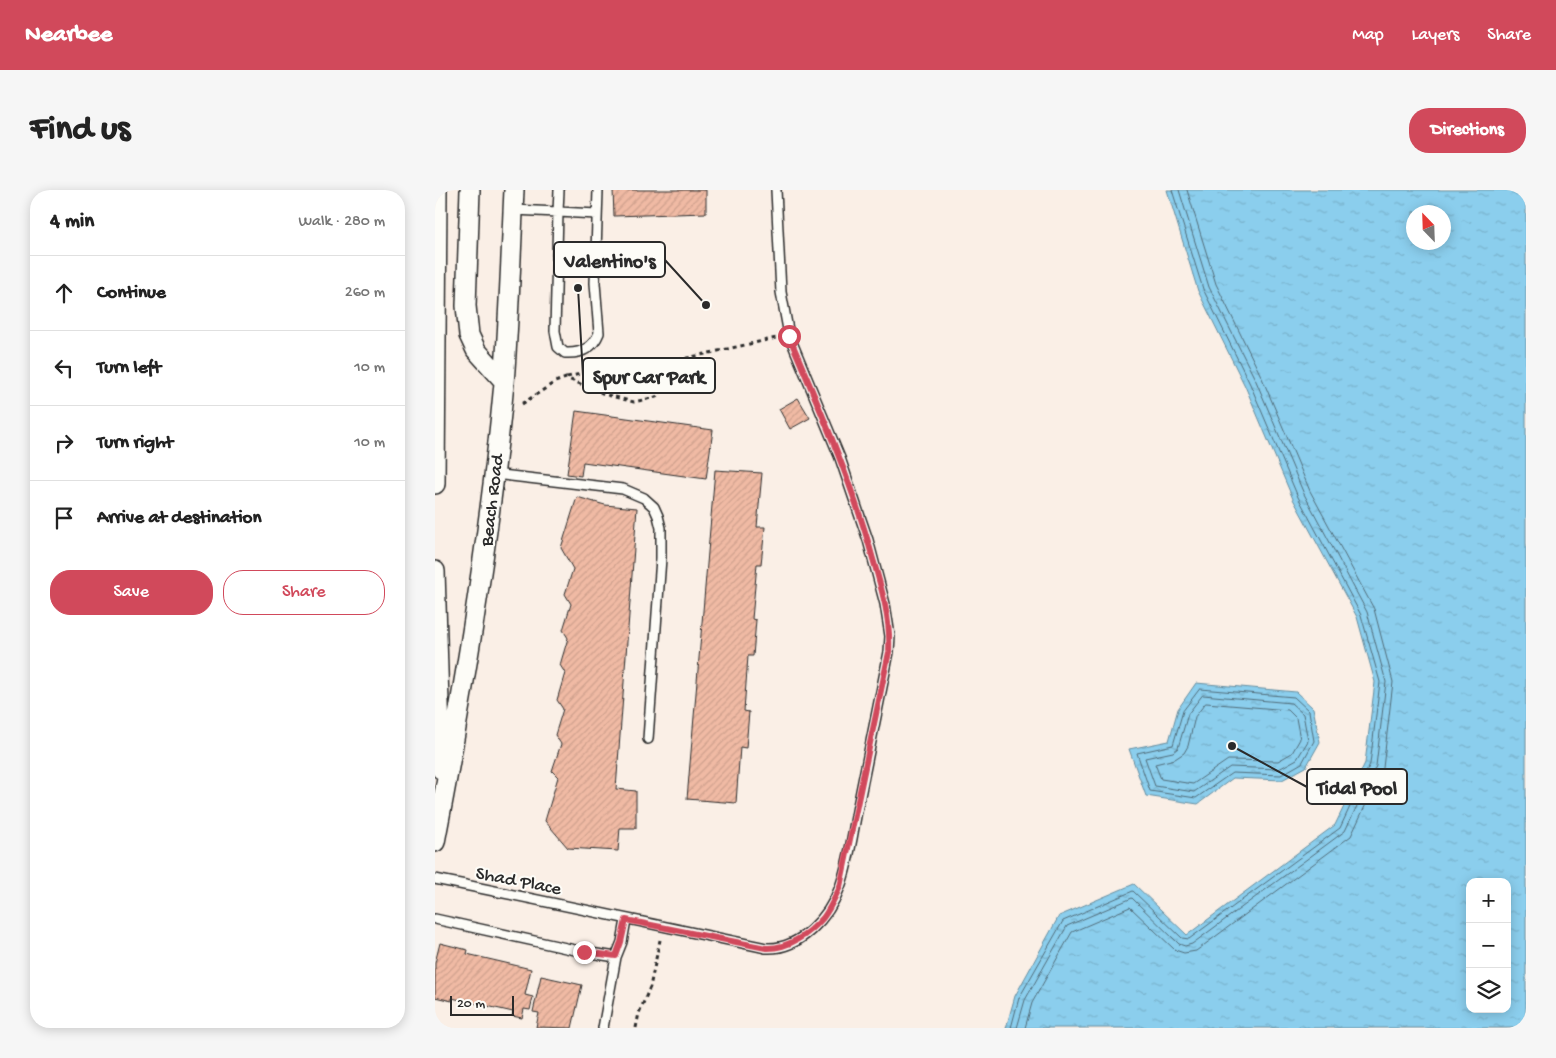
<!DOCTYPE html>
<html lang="en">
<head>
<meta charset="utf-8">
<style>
  :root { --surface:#fff; --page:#f6f6f6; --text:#222; --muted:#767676; --line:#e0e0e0; --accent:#d1495b }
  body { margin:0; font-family:"Gochi Hand",sans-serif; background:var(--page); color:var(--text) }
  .controls { position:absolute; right:15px; bottom:15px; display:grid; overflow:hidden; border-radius:10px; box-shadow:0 2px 12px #0003 }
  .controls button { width:45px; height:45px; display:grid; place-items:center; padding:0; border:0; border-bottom:1px solid var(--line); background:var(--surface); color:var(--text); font:25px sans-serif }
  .compass { position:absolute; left:971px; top:15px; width:45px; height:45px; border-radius:50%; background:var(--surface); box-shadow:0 2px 12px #0003; rotate:337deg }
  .scale { position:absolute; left:15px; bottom:12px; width:64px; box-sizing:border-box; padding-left:5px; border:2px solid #2b2b2b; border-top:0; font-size:14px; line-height:18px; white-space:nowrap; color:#2b2b2b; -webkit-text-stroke:4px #fdfcf7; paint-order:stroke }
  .stop { position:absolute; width:15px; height:15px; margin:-11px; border:4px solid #d1495b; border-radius:50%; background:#fff }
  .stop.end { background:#d1495b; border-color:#fff; box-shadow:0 1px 5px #0008 }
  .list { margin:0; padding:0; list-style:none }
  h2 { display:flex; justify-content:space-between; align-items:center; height:65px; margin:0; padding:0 20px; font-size:21px }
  h2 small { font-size:16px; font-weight:400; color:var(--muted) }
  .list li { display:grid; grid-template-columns:32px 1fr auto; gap:15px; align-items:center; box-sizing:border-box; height:75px; padding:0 20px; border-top:1px solid var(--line) }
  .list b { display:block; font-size:19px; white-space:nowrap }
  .list em { font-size:16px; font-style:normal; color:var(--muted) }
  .actions { display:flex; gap:10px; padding:15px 20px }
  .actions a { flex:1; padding:11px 0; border:1px solid var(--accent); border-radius:20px; text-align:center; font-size:18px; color:var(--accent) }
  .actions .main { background:var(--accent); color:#fff }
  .icon { flex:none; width:28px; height:28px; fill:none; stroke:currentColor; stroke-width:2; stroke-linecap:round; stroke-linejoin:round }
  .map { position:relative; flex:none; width:1091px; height:838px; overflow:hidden; border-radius:20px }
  header { display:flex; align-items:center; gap:30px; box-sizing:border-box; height:70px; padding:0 25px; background:var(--accent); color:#fff }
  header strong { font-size:24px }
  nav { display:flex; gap:28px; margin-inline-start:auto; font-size:18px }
  .intro { display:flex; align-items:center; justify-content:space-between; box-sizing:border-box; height:120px; padding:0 30px }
  h1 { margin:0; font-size:35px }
  .button { padding:12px 22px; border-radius:20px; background:var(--accent); color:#fff; font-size:18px; font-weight:700 }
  main { display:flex; gap:30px; padding:0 30px }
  aside { flex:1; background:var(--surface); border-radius:20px; box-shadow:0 2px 12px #0003 }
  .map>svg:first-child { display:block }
</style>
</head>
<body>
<header>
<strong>Nearbee</strong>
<nav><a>Map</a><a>Layers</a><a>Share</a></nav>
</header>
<div class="intro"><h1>Find us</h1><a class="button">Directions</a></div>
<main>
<aside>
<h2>4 min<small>Walk · 280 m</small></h2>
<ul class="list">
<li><svg class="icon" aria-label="ahead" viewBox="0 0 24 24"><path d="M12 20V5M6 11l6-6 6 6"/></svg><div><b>Continue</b></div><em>260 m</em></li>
<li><svg class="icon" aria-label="left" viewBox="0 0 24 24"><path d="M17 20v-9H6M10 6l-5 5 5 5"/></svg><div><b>Turn left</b></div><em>10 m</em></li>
<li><svg class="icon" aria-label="right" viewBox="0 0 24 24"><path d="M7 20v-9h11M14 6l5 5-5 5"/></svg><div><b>Turn right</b></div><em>10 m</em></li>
<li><svg class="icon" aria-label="arrive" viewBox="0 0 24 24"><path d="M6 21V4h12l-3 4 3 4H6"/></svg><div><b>Arrive at destination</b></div></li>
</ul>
<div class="actions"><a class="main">Save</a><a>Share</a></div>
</aside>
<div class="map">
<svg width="1091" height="838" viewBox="0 0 1091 838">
  <defs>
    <pattern id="water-ripples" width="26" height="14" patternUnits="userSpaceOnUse" patternTransform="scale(1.25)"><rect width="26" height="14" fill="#8bceed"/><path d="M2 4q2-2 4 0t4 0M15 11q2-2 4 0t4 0" fill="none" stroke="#78b1cb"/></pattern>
    <pattern id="building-hatch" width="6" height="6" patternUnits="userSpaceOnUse" patternTransform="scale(1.25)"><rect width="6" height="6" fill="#f0baa4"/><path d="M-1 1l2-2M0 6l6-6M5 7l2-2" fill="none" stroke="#cea08d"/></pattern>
  </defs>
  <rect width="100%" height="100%" fill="#faefe6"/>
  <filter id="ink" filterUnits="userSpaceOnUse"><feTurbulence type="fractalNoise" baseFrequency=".02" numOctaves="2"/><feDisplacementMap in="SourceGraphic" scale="10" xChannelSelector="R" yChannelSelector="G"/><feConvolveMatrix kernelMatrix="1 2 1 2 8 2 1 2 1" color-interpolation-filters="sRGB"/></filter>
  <g filter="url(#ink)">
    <path fill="url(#water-ripples)" stroke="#658d9f" fill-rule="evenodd" d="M732 0H1091V838H571L580 806 624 726 699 694 752 745 900 635 930 573 940 492 922 427 858 309 810 196 763 101ZM978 22H1008V52H978ZM1035 692H1072V819H1035Z
      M761 493 861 502 878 518 885 552 871 577 847 590 798 588 763 614 711 606 694 559 734 551 743 519Z"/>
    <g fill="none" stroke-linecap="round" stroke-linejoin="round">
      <path stroke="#516c79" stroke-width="1" d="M765 499 859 507 874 521 879 551 867 573 846 585 797 583 761 608 715 601 702 563 738 555 748 521Z
        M768 505 856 513 868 524 873 551 862 569 844 579 795 577 759 602 720 596 710 568 738 562 743 558 753 524Z
        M771 513 853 520 861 528 865 549 857 563 843 571 793 570 758 594 726 589 720 574 740 569 749 563 753 556 760 527Z
        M576 838 584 808 628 731 698 701 747 748 754 749 905 638 935 574 945 492 926 425 863 307 815 194 768 99 737 0
        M582 838 590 810 632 736 697 708 744 754 750 756 757 754 910 641 941 576 951 492 932 422 869 304 821 191 774 97 744 0
        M590 838 597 813 637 742 695 717 740 760 749 763 761 761 916 646 948 578 958 492 939 419 875 301 827 188 781 94 752 0"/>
    </g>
    <path fill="url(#building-hatch)" stroke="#2b2b2b" d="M178 0H271V23L179 26Z
      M363 208 375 228 355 239 344 219Z
      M141 221 278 240 271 289 148 272 146 286 132 284Z
      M280 280 327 283 322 337H330L326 374H322L317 429 321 430 318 466H313L309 521 314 522 311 558 305 557 301 613 252 609Z
      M142 307 170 315 202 318 181 599 201 601V638H185L183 661 133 658 110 631 123 587 117 581 126 554 120 545 128 519 122 510 130 483 125 475 133 448 128 440 136 414 130 404 138 379 126 358Z
      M5 753 33 760 32 764 96 779 90 805 98 807 95 820 89 819 87 828 77 826 78 822 17 808V811L0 807V773Z
      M106 786 147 795 137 838 101 837 104 823 98 822Z"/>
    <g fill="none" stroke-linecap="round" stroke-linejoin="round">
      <defs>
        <path id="lane" d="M124 0 123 22 162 24
          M78 20 123 22 120 141 123 157 130 163C146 164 158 158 164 143L160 93 163 0
          M59 284 188 299 209 308 219 317 223 326 226 338V368L213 549
          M0 689C111 711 220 735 331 758 365 760 394 727 405 697 415 670 418 639 424 611 434 561 444 512 454 462L455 446 450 414 433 350 405 268 354 145 346 102 341 0
          M0 729 149 762 181 767
          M168 838 181 767 187 752 191 730"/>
        <path id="street" d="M35 0 31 116 34 145 41 160 69 191
          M0 294 2 0
          M0 381 6 579
          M0 652C29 501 55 347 69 193 74 129 76 64 79 0"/>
      </defs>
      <use href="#lane" stroke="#2b2b2b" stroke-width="12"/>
      <use href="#street" stroke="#2b2b2b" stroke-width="22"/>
      <path stroke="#2b2b2b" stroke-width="3" stroke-dasharray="4 4" stroke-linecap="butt" d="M132 187 203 171H239
        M87 214 120 192 131 188 172 205 199 212 221 207 235 191 239 171 341 148
        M201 838 204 823 215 797 225 750"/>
      <use href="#lane" stroke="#fdfcf7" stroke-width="9"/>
      <use href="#street" stroke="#fdfcf7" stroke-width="19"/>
    </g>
  </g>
  <g fill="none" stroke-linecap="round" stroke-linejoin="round" filter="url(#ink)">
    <path stroke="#d1495b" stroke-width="6" d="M149 762 181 766 186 752 191 730 331 758C353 759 374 744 388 728 395 719 400 707 405 697L454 462C456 430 447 400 438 369 417 292 385 219 354 146"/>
  </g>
  <g text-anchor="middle" stroke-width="4" stroke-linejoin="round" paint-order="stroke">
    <g font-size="19" fill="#2b2b2b" stroke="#fdfcf7">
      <text transform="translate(55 310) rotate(-83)" y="7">Beach Road</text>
      <text transform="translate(84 689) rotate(11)" y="7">Shad Place</text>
    </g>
  </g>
  <path fill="none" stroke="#2b2b2b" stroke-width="2" d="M271 115L230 70M143 98L148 186M797 556L872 597"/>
  <g fill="#2b2b2b" stroke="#fdfcf7" stroke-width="2">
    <circle cx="271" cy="115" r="5"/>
    <circle cx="143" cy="98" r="5"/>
    <circle cx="797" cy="556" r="5"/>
  </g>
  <g fill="#fdfcf7" stroke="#2b2b2b" stroke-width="2">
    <rect x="119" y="52" width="111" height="35" rx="5"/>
    <rect x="148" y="168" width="132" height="35" rx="5"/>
    <rect x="872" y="579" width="100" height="35" rx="5"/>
  </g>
  <g font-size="20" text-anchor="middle" font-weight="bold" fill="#2b2b2b">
    <text x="175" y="77">Valentino's</text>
    <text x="214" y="193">Spur Car Park</text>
    <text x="922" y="604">Tidal Pool</text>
  </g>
</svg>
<div class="controls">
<button>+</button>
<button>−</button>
<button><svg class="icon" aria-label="layers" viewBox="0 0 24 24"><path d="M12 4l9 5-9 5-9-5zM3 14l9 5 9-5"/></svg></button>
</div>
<svg class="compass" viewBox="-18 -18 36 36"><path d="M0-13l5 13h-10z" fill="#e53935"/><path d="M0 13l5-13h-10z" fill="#767676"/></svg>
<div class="scale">20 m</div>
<div class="stop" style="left:354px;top:146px"></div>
<div class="stop end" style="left:149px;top:762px"></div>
</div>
</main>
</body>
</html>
